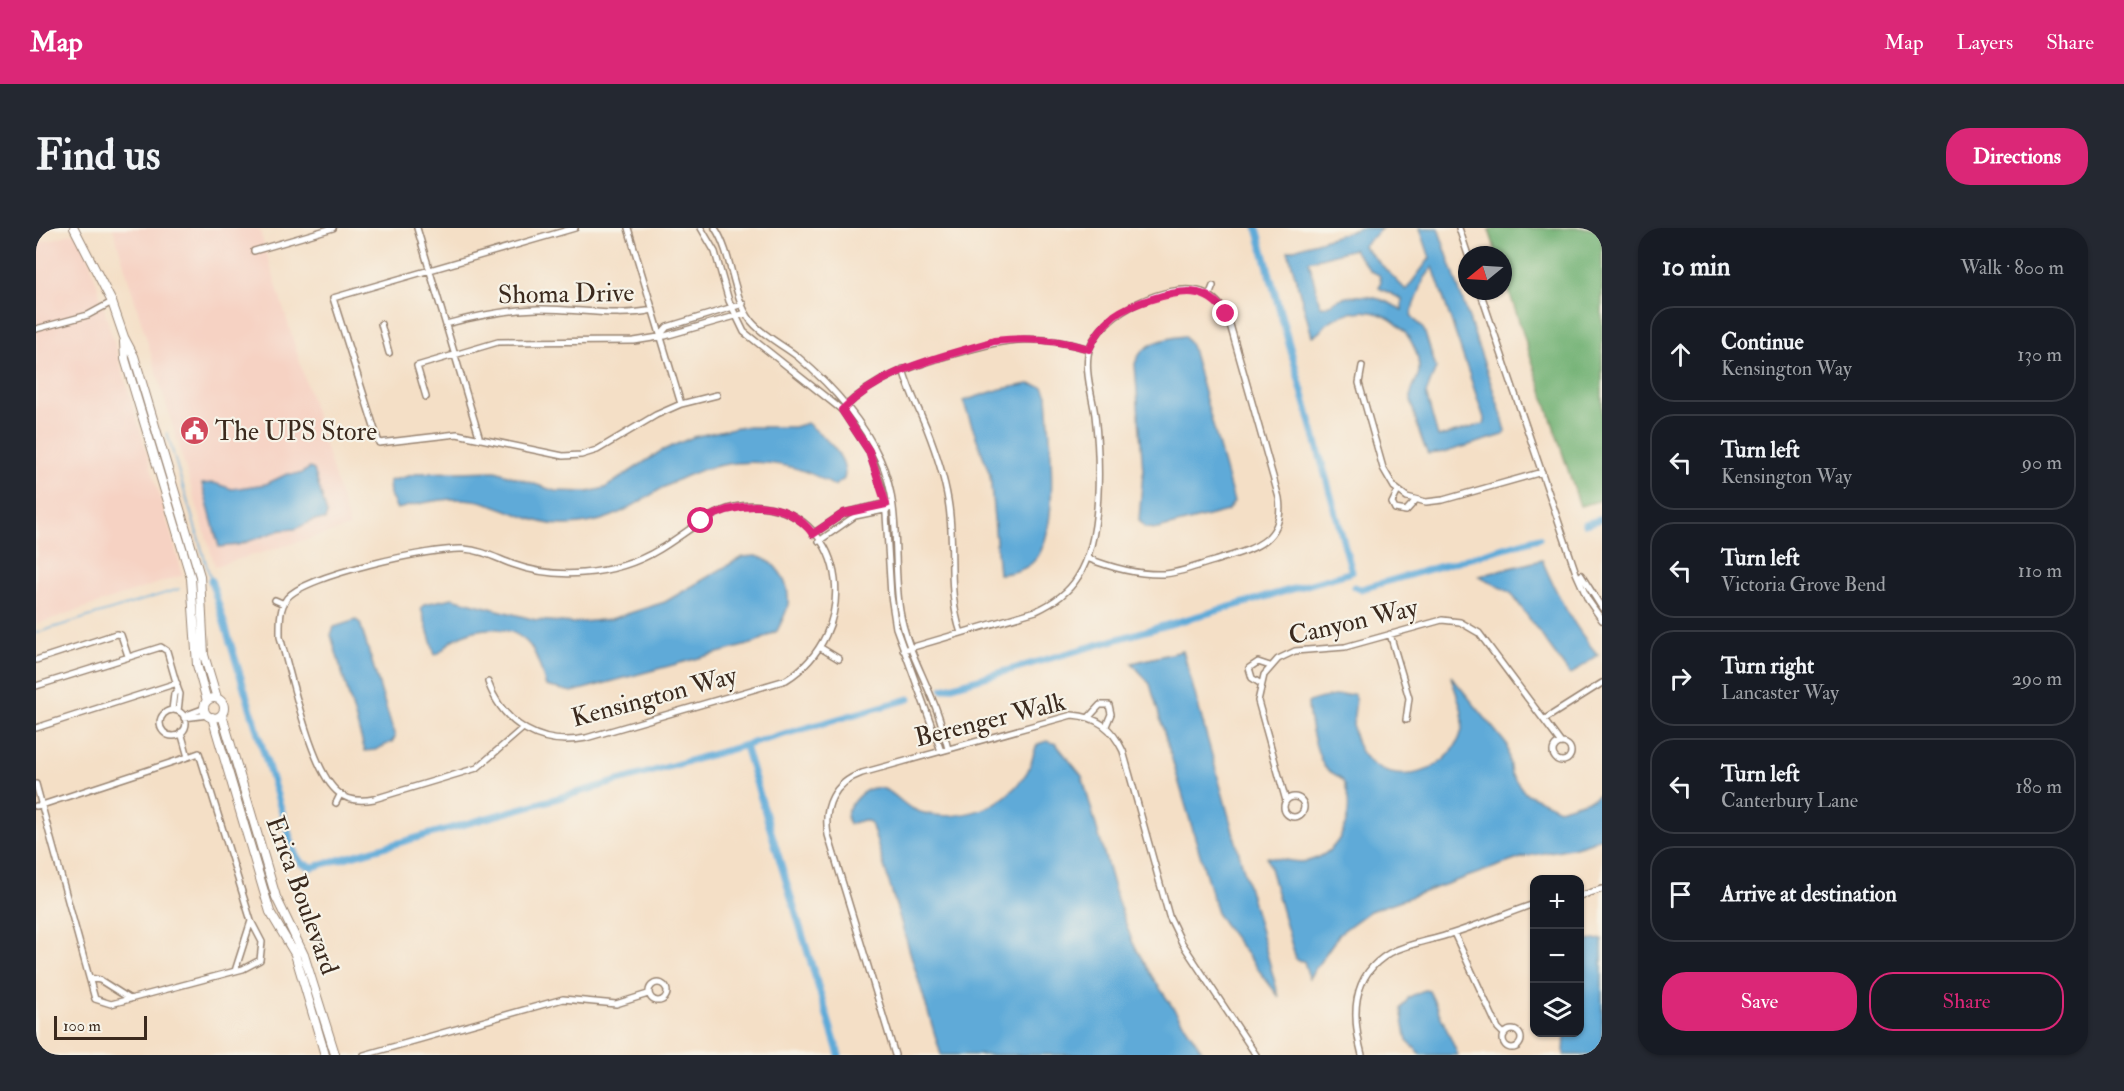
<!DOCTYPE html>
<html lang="en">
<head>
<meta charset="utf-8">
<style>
  :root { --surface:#171b24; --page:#242831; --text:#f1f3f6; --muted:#9ea1a6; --line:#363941; --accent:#db2777 }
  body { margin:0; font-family:"IM FELL Double Pica",serif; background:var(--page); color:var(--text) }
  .controls { position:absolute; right:18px; bottom:18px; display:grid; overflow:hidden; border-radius:12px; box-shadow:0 2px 4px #0004 }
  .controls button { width:54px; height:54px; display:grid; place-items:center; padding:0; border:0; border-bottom:2px solid var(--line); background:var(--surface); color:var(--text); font:30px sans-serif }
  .compass { position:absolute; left:1422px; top:18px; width:54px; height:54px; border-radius:50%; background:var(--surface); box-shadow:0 2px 4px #0004; rotate:252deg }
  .scale { position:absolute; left:18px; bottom:15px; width:93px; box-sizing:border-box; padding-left:6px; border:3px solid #3b2a1e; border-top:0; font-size:16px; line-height:21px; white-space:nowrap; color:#3b2a1e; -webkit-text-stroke:4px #f7f3e8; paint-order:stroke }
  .stop { position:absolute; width:18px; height:18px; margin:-14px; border:4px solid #db2777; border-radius:50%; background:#fff }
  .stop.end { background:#db2777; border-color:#fff; box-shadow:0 2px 6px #0008 }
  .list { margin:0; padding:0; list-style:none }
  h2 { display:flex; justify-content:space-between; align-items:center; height:78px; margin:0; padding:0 24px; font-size:26px }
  h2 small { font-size:20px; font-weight:400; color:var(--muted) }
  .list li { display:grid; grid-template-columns:39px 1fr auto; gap:18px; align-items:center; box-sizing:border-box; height:96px; margin:0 12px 12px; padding:0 12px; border:2px solid var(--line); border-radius:24px }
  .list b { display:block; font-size:22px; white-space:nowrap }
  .list p { margin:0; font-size:20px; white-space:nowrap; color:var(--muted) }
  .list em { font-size:20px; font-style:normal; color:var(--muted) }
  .actions { display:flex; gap:12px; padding:18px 24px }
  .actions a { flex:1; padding:14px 0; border:2px solid var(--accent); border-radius:24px; text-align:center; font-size:21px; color:var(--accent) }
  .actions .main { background:var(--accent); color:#fff }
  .icon { flex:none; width:33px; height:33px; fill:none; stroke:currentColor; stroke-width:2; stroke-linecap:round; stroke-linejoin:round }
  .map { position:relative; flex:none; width:1566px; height:827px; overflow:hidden; border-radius:24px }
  header { display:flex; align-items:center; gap:36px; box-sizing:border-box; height:84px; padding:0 30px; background:var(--accent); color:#fff }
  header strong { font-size:28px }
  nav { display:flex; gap:33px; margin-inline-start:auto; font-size:21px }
  .intro { display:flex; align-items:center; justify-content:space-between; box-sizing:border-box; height:144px; padding:0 36px }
  h1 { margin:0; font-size:42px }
  .button { padding:15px 27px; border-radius:24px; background:var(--accent); color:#fff; font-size:21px; font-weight:700 }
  main { display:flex; gap:36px; padding:0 36px }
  aside { flex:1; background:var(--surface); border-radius:24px; box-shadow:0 2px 4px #0004 }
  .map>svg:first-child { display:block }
</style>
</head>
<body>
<header>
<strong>Map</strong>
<nav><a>Map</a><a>Layers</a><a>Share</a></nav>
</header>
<div class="intro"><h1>Find us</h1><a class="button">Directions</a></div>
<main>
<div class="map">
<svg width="1566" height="827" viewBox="0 0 1566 827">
  <rect width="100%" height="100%" fill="#f7f3e8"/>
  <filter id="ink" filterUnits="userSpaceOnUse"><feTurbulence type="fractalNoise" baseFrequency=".0167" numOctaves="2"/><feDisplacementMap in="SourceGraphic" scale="12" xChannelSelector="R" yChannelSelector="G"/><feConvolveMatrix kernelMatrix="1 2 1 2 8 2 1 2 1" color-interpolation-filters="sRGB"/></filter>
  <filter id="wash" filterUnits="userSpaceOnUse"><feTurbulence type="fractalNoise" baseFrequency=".008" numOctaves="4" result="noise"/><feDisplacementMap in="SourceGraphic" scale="24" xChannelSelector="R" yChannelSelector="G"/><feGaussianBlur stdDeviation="1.35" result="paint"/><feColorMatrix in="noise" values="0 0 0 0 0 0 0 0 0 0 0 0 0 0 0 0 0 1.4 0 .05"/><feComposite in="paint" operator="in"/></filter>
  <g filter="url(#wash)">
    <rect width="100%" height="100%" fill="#f4dfc6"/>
    <path fill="#f6d2c3" d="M77 0H223L314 299 179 338Z
      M45 3 147 347 0 396V16Z"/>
    <path fill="#70b072" stroke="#566d48" stroke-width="1.5" d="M1460 0H1566V272L1544 278 1467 45V27H1461L1453 2Z"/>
    <path fill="#5faad8" stroke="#4d6a7b" stroke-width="1.5" fill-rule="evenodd" d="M1325 0H1346L1327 18 1370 62 1394 30 1384 0H1402L1465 185 1470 203 1467 207 1410 224 1392 226C1387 218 1375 179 1375 169 1374 159 1383 152 1383 142 1383 110 1353 78 1319 84 1311 85 1300 89 1293 94 1287 98 1284 107 1276 108L1252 23ZM1317 21 1335 43 1343 47 1345 52 1343 60 1366 71V82C1347 70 1324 63 1301 72 1295 75 1291 80 1284 78L1273 33ZM1397 39 1449 193 1448 196 1402 209 1390 166 1400 140 1388 102 1375 87 1388 51Z
      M1148 108 1155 117 1198 274 1191 283 1122 301 1109 300 1103 292 1107 243 1099 136C1104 116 1130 110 1148 108Z
      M993 156 1007 159 1011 167C1013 204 1026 307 997 334 989 342 974 346 963 346L954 247 927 173 965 161Z
      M771 195C787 208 814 229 808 251L798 258C755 230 698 227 650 248 604 268 586 296 530 297 501 298 474 281 447 274 420 267 388 274 361 281L354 267 353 253 384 245 460 243 519 263 552 264 569 260 625 223 657 209 702 199H758Z
      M274 240 278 242 291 286 289 292H278L259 301 245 302 202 317 183 319 166 256 178 255 196 261 230 256 251 246H264Z
      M720 328C740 332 754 354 752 376 751 385 745 394 741 403L719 415 536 464 510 458C506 446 503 433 497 422 479 394 442 397 417 412 409 417 407 424 399 427L385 380 389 376 416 370 500 392 537 395 575 391 629 374 706 329Z
      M1506 332C1521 367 1537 398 1562 427L1534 447 1475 365 1443 348Z
      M320 392 324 395 359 509 356 514 339 522 329 523 295 407 298 399Z
      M1147 423 1243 769 1182 688 1114 456 1096 435Z
      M1415 448 1471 517 1475 546 1489 565 1523 581 1556 571 1566 564V609C1540 623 1513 622 1485 630L1334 683 1304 705 1273 750 1268 733 1260 732 1231 629C1244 630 1258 636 1272 633 1306 625 1320 586 1308 555 1303 545 1293 546 1288 538 1280 525 1272 489 1272 475 1278 470 1309 466 1319 466 1322 481 1312 496 1321 516 1343 565 1414 551 1426 502 1430 483 1419 466 1415 448Z
      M1011 513 1020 516 1046 548 1081 671 1096 713 1117 750 1169 827H905L836 598 834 594 827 592 813 596 810 587C815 574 828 558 844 560 855 561 865 575 875 580 903 595 947 587 971 567 980 559 990 549 994 538 997 531 997 523 1002 516Z
      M1566 711V827H1528L1529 805 1544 804V714Z
      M1388 762 1393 763 1397 771 1422 827H1386L1371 813 1365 781 1373 769Z"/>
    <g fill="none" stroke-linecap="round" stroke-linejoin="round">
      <path stroke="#5faad8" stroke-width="1.5" d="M131 205 175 352
        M0 405 143 361"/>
      <path stroke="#5faad8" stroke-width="7" d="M1549 296 1566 291
        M175 352 259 626 266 636 277 639 873 471
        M1318 359 1325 361 1503 310
        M907 461 1316 344 1221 0
        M709 518 803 827"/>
    </g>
  </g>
  <g filter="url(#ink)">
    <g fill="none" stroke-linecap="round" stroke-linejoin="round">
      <defs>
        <path id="street" d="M381 0 443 208
          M539 0 297 70 343 215 421 206 527 228 545 227 561 222 620 187 645 176 681 167
          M592 0 645 176
          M665 0 679 24 693 73 708 104 806 182 833 223 849 270 855 368 860 400 905 523
          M679 0C697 28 696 68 715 93 727 108 747 117 762 129 795 157 826 191 844 231 866 279 856 332 864 383 870 420 890 451 902 486 906 497 909 509 912 521
          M1423 0 1432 27
          M218 23 297 0
          M1444 63 1540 345 1552 372 1566 392
          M1173 68 1177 58
          M345 96 353 125
          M410 96C440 88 469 82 501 81 540 80 579 90 617 82
          M0 101 52 87 76 74
          M624 107 631 99 707 76
          M1326 138 1323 155 1347 240 1358 259 1371 269 1390 274 1407 272 1506 244
          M867 141C873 163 883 181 891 201 900 224 908 248 912 272 920 317 910 361 925 405
          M390 169 381 138 462 114 598 113 629 108 710 85
          M809 179C839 150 871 140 910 128 966 112 996 104 1053 121
          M1362 263 1356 275 1359 281 1370 283 1379 273
          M777 306 808 285 852 275
          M783 313 819 288 853 281
          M1545 347 1566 380
          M239 372 248 376
          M1354 406 1373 470 1370 492
          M785 420 803 431
          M867 422 1000 383C1018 375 1032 365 1042 349 1067 311 1064 231 1059 187 1056 166 1047 139 1054 119 1066 86 1132 53 1166 64 1179 69 1188 80 1193 93L1243 270C1250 316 1212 322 1178 333 1163 337 1144 345 1128 346 1102 347 1076 340 1051 330
          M0 432 80 406 85 407 92 428
          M452 454C467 497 506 519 550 510L750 452C824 406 815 289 725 278 684 272 656 302 624 321 601 335 574 343 547 345 523 347 498 344 476 336 460 330 445 322 428 321 397 319 270 347 251 370 243 381 244 396 244 409 255 445 275 545 303 565 312 573 327 573 338 571L441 540 487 500
          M1225 456 1216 450 1213 440 1222 434 1234 438
          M0 458 125 419 131 423 142 461
          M136 482 138 466 142 461 144 466 142 483
          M124 495a13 13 0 1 1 26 0a13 13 0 1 1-26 0Z
          M151 489 153 486 169 480
          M1053 489 1064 477H1073L1075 486 1070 498
          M148 490 172 487
          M1509 491 1566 455
          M0 500 141 455
          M145 504 152 529
          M1517 524a9 9 0 1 1 18 0a9 9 0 1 1-18 0Z
          M0 556 10 593 59 771 75 776 207 741 224 732 226 714 215 693 163 525 152 529 6 577 0 578
          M1248 579a10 10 0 1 1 20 0a10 10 0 1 1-20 0Z
          M1250 573 1222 473 1228 447 1242 431 1259 423 1309 419 1406 392 1424 394 1443 405 1525 515
          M300 575 304 567
          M1544 668 1566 661
          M1418 705 1462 800 1468 806
          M199 743 215 693
          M54 750 64 752 94 771
          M613 764a9 9 0 1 1 18 0a9 9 0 1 1-18 0Z
          M1467 811a9 9 0 1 1 18 0a9 9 0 1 1-18 0Z
          M328 827 527 771 580 776 612 766
          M859 827 792 607C787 578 798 555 826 545L1036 487C1062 489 1076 500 1087 523L1133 688 1146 715 1220 827
          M1326 827C1316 789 1314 748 1354 725 1371 716 1393 713 1411 707 1441 698 1469 686 1498 676"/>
        <path id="secondary" d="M38 0 76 74 88 109 98 128 164 348 168 427 181 470
          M88 114 89 131 155 350 161 437 171 473
          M168 480a10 10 0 1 1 20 0a10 10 0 1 1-20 0Z
          M186 487 240 669 268 727 299 826
          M176 489 234 684 259 726 289 827"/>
      </defs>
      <use href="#street" stroke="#988472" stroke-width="8"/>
      <use href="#secondary" stroke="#988472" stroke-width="10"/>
      <use href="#street" stroke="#fff" stroke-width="5"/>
      <use href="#secondary" stroke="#fff" stroke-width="8"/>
    </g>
  </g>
  <g fill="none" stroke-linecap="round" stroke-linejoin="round" filter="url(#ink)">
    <path stroke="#db2777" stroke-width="8" d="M665 293C701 273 749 269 777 306L808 285 850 276 833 223 806 182C849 139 902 131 958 113 991 109 1021 111 1053 121 1059 108 1067 97 1078 88 1090 79 1102 75 1116 71 1145 62 1171 57 1190 86"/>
  </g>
  <defs>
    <symbol id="civic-disc" viewBox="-11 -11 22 22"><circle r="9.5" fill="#d1495b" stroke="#f7f3e8"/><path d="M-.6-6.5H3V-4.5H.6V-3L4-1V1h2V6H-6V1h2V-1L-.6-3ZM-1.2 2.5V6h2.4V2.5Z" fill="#fff"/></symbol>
  </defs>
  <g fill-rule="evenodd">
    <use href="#civic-disc" x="142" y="186" width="33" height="33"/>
  </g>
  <g text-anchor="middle" stroke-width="4.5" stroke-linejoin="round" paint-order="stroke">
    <g font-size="26" fill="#3b2a1e" stroke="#f7f3e8">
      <text transform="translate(530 65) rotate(-1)" y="9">Shoma Drive</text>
      <text transform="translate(1317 393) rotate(-13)" y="9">Canyon Way</text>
      <text transform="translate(618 468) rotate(-15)" y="9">Kensington Way</text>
      <text transform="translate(954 491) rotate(-14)" y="9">Berenger Walk</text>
      <text transform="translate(267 667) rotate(70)" y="9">Erica Boulevard</text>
    </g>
    <g font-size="26" fill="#3b2a1e" stroke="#f7f3e8" text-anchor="start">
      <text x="179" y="212">The UPS Store</text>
    </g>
  </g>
</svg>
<div class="controls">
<button>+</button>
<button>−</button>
<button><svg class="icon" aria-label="layers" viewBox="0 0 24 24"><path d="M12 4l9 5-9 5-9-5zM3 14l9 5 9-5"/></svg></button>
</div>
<svg class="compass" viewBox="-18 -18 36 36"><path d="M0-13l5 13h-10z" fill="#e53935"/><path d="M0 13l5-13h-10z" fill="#9ea1a6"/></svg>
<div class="scale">100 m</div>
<div class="stop" style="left:665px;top:293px"></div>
<div class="stop end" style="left:1190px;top:86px"></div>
</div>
<aside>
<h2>10 min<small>Walk · 800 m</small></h2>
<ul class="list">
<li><svg class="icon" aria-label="ahead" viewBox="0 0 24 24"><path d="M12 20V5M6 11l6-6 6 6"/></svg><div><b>Continue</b><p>Kensington Way</p></div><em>130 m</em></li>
<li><svg class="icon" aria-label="left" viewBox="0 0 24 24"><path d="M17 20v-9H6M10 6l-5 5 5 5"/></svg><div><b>Turn left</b><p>Kensington Way</p></div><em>90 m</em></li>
<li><svg class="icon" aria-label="left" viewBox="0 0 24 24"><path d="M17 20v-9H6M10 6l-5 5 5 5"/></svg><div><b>Turn left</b><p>Victoria Grove Bend</p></div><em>110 m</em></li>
<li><svg class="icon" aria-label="right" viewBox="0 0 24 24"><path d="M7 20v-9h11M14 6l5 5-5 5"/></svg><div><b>Turn right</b><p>Lancaster Way</p></div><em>290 m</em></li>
<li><svg class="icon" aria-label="left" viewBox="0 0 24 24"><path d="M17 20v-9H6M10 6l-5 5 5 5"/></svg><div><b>Turn left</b><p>Canterbury Lane</p></div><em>180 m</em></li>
<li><svg class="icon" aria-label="arrive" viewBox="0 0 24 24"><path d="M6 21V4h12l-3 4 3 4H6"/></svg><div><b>Arrive at destination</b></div></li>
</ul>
<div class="actions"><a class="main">Save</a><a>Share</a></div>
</aside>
</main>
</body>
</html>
